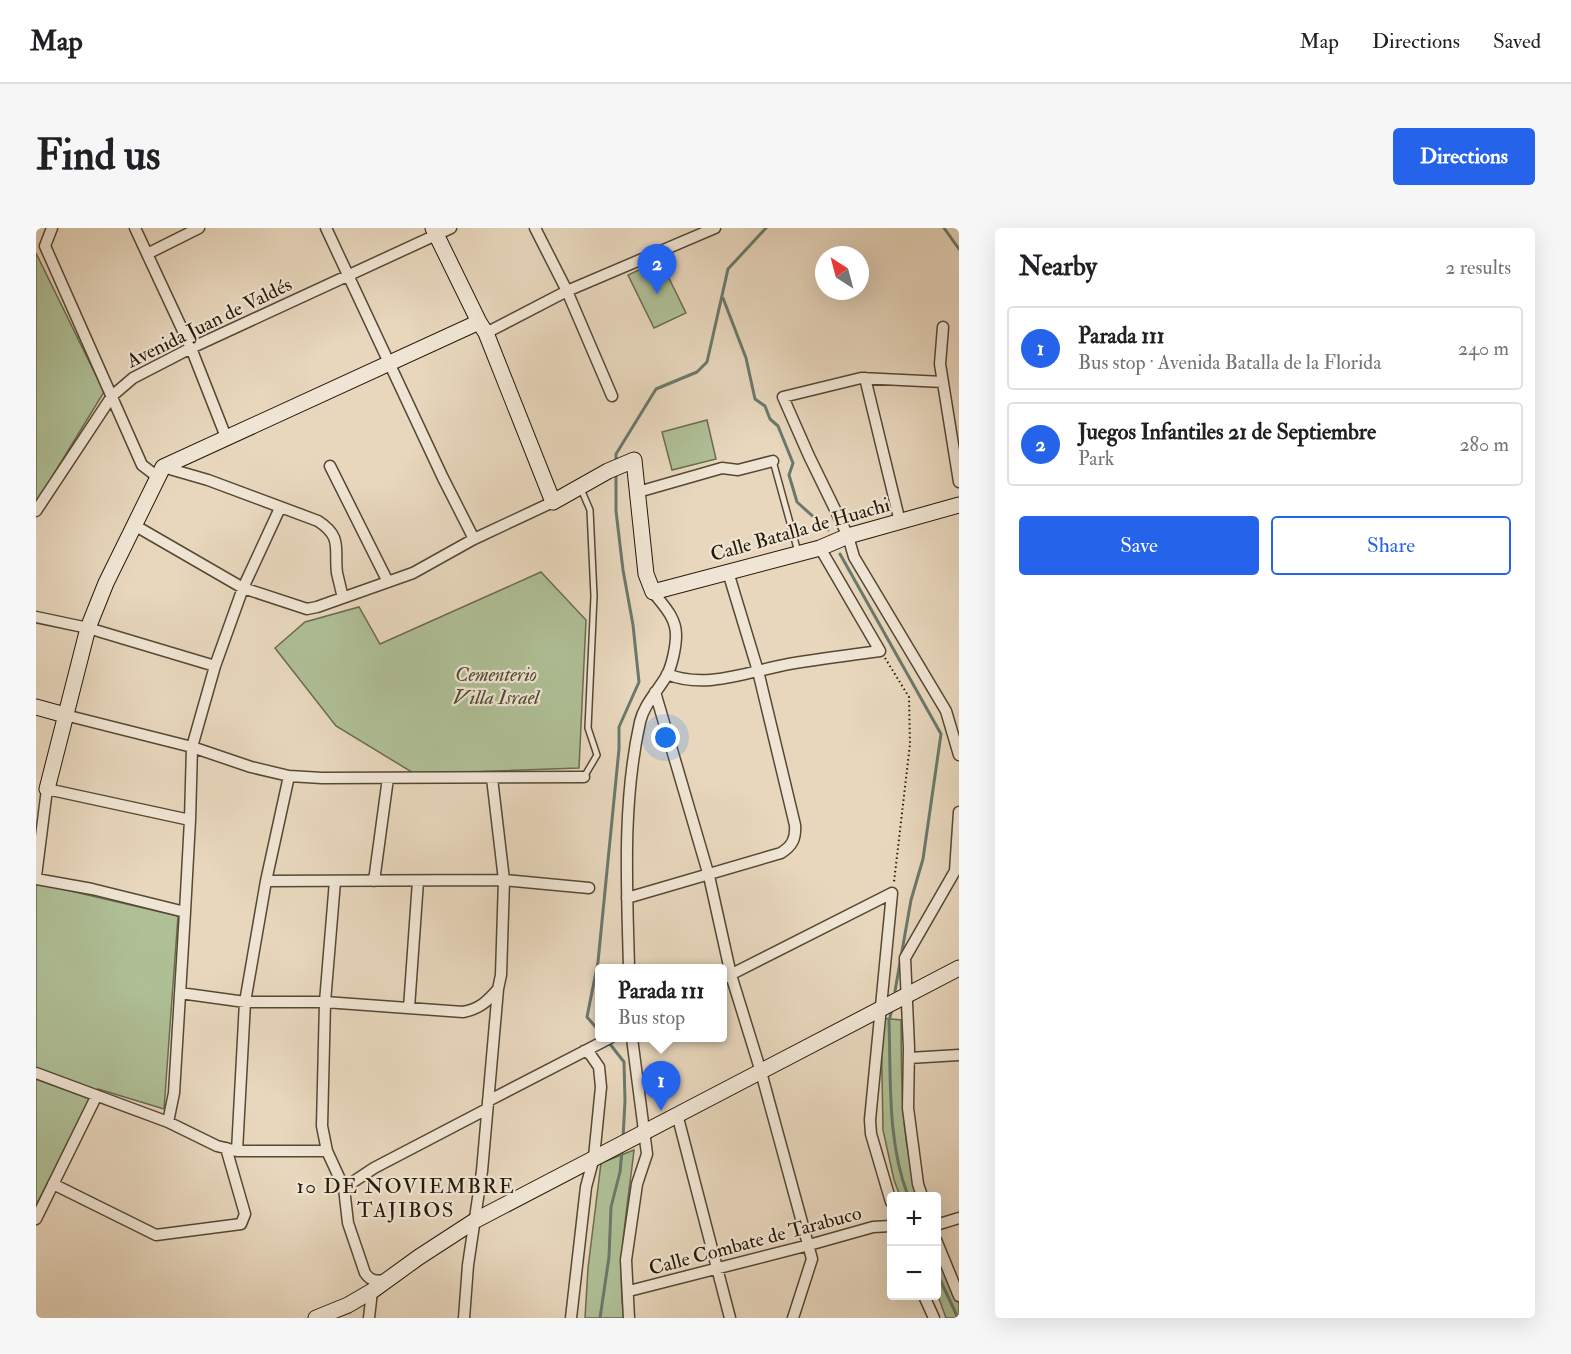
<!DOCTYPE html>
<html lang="en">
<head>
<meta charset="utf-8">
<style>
  :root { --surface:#fff; --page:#f6f6f6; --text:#202124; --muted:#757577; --line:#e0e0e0; --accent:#2563eb }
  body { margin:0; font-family:"IM FELL Double Pica",serif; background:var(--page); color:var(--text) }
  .controls { position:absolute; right:18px; bottom:18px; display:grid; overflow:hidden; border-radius:6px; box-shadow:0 6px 24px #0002 }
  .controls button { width:54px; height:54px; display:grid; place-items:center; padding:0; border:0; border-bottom:2px solid var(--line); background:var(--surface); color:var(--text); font:30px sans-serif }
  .compass { position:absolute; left:779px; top:18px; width:54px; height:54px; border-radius:50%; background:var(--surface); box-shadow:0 6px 24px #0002; rotate:324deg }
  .you { position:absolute; left:630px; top:510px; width:21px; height:21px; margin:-15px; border:4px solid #fff; border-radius:50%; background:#1a73e8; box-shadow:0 0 0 9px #1a73e833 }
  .badge { display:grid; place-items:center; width:39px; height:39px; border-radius:50%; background:var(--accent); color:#fff; font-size:20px; font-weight:700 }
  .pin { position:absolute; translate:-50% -50px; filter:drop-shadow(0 2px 3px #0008) }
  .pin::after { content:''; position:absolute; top:32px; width:21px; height:18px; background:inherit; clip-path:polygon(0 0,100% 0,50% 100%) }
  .popup { position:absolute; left:559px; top:736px; width:132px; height:78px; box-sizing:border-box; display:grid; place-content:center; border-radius:6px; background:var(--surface); filter:drop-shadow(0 2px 4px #0005); font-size:20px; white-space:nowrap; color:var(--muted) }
  .popup b { font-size:22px; color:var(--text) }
  .popup::after { content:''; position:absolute; left:50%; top:100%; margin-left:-12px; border:12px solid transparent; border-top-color:var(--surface) }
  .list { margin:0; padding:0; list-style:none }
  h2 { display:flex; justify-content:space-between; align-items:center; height:78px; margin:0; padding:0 24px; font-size:26px }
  h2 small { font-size:20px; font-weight:400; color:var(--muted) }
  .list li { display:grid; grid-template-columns:39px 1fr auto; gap:18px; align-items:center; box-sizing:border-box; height:84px; margin:0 12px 12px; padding:0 12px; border:2px solid var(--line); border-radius:6px }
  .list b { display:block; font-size:22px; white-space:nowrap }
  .list p { margin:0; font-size:20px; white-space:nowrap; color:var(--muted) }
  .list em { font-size:20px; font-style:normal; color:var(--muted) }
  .actions { display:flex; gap:12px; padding:18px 24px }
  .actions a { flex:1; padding:14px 0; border:2px solid var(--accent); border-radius:6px; text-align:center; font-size:21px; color:var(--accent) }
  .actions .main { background:var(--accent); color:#fff }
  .map { position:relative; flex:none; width:923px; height:1090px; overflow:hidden; border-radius:6px }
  header { display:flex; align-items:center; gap:36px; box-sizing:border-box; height:84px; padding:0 30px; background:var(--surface); border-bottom:2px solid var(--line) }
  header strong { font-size:28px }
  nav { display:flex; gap:33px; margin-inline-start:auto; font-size:21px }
  .intro { display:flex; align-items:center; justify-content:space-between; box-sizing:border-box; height:144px; padding:0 36px }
  h1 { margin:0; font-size:42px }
  .button { padding:15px 27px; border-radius:6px; background:var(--accent); color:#fff; font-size:21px; font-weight:700 }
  main { display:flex; gap:36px; padding:0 36px }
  aside { flex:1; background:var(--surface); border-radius:6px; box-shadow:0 6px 24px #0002 }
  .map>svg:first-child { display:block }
</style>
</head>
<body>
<header>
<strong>Map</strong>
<nav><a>Map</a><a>Directions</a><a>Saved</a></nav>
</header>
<div class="intro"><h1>Find us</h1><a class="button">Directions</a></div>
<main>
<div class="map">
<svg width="923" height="1090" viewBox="0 0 923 1090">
  <rect width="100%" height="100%" fill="#e8d7bd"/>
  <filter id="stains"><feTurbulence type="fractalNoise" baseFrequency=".00333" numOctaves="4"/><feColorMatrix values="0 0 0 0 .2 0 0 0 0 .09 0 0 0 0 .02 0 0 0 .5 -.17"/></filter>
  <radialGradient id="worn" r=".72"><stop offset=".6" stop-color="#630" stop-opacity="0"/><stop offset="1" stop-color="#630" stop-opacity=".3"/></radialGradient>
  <path fill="#afbf96" stroke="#6a6c4f" stroke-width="1.5" d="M0 25 68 164 0 275Z
    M624 32 650 85 618 100 592 47Z
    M671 192 680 231 636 242 626 204Z
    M505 344 550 392 543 540 379 546 300 498 239 420 269 394 323 379 344 416Z
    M0 655 142 688 128 881 62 861 0 977Z
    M845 790 865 792C866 851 863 913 884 968H864L858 952 847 902Z
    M598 922C592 977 580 1035 588 1090H549L552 1040 565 935Z
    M900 1013 923 1062V1090H910L901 1065Z"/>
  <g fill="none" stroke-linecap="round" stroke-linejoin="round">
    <path stroke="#6a796b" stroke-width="3" d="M908 0 923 21
      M687 70 710 130 719 171 729 178 734 191 742 198 757 235 753 247 761 274 792 302
      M580 235V226L620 161 661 144 671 134 692 41 730 0
      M804 326 905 506 887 631 875 672 859 763
      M855 785 853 793C855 851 851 913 872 968
      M564 804 551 789 562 734 583 521V499L603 454 597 397 587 342 580 283V245
      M574 816 588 834 589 873 587 910
      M900 1043 922 1090
      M564 1090 573 1029 575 979 584 944 586 923"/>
    <defs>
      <path id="lane" d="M737 233 762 324
        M545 261 554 282 558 368 552 500 561 527 548 549"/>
      <path id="street" d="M16 0 9 18 106 237 123 250
        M99 0 155 120 190 209
        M290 0 407 250 438 311
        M499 0 531 63 576 168
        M111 26 163 0
        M907 99 904 136 923 254
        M450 105 531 63 679 0
        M829 150 864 294
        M907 154 825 150 747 169 773 228 812 308 818 329 910 483 923 527
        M294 238 352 354
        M127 239 172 252 282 293C307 309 298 321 301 345 303 353 305 362 307 370
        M602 264 686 240 702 242 737 233
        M0 283 76 168 97 150 155 120 415 0
        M98 297 207 360 271 381 281 379 377 345 438 311 517 274
        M0 389 52 400 179 438
        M631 446C670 462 714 443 753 436 783 431 814 427 844 423L784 320
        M619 464 673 648 695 747 725 844 776 1031 757 1090
        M29 487 156 519 215 539 253 548 286 550 548 549
        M0 648 11 561 154 592
        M0 651 56 661 149 684
        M230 653 468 652 553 660
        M299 653 289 774 286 898 291 923 308 960 312 995 329 1045C335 1054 341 1053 351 1052
        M338 653 352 550
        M591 670 745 625C756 618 760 611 759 597L722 443 692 344
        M593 740C591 659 586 575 604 494 608 476 622 463 631 447 636 437 640 419 640 407 640 389 627 377 617 364
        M686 751 856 665
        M144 765 209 774H289L427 784C443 781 451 774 462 761
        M373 780 382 653
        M873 830 923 827
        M0 845 132 894 181 918 201 923H291
        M452 873 574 810
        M641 886 694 1090
        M132 894 138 865 149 684 154 592 156 519 179 438 207 360 244 280
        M201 923 209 774 230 653 253 548
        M17 956 120 1007 205 996 209 986 190 920
        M308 960 338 940 451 881
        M886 968 882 956 872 880 873 820 869 730 919 643 923 584
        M855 974 835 906 834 892 856 665
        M0 991 60 869
        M900 997 923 990
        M900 1012 923 1068
        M593 1063 773 1017 837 999 855 998
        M888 1068 898 1090
        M333 1090 336 1063
        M428 1090 432 1037 446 943 462 761 465 747 468 652 456 550
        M535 1090 550 959 558 929 565 859 563 839 554 826 548 823
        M593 1090 590 1032 601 956 611 926 596 810"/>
      <path id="secondary" d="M397 0 443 94 450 105 517 274 572 243 598 232 610 346 617 364 784 320 812 308 923 277
        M0 479 29 487
        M11 561 52 400 70 355 127 239 443 94
        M280 1090 312 1077 336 1063 383 1029 440 992 923 740"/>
    </defs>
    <use href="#lane" stroke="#554835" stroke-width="8"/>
    <use href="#street" stroke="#554835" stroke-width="13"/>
    <use href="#secondary" stroke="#241808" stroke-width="17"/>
    <path stroke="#241808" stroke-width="2" stroke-dasharray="1.5 3" stroke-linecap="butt" d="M849 430 873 469 874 516 858 654"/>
    <use href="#lane" stroke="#f0e5d4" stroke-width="5"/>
    <use href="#street" stroke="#f0e5d4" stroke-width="10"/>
    <use href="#secondary" stroke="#f0e5d4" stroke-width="15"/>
  </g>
  <g text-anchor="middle" stroke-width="4.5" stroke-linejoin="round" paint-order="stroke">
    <g font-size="20" fill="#241808" stroke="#f0e5d4">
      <text transform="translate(173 94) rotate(-26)" y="7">Avenida Juan de Valdés</text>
      <text transform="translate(764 301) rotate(-16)" y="7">Calle Batalla de Huachi</text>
      <text transform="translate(719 1012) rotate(-15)" y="7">Calle Combate de Tarabuco</text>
    </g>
    <g font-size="20" font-style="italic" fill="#4e4a33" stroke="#f0e5d4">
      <text x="460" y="453">Cementerio<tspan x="460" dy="23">Villa Israel</tspan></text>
    </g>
    <g font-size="21" letter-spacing="1.5" fill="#241808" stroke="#f0e5d4">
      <text x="370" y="965">10 DE NOVIEMBRE<tspan x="370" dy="24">TAJIBOS</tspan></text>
    </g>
  </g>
  <rect width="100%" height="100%" filter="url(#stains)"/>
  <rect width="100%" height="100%" fill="url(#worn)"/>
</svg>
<div class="controls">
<button>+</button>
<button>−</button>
</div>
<svg class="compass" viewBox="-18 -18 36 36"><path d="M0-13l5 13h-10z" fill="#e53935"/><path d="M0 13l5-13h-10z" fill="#757577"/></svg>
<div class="you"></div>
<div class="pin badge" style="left:625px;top:883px">1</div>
<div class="popup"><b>Parada 111</b>Bus stop</div>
<div class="pin badge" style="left:621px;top:66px">2</div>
</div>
<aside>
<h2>Nearby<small>2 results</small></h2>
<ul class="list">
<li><span class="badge">1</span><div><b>Parada 111</b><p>Bus stop · Avenida Batalla de la Florida</p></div><em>240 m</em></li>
<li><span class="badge">2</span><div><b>Juegos Infantiles 21 de Septiembre</b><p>Park</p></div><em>280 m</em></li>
</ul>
<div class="actions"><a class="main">Save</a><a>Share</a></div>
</aside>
</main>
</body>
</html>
